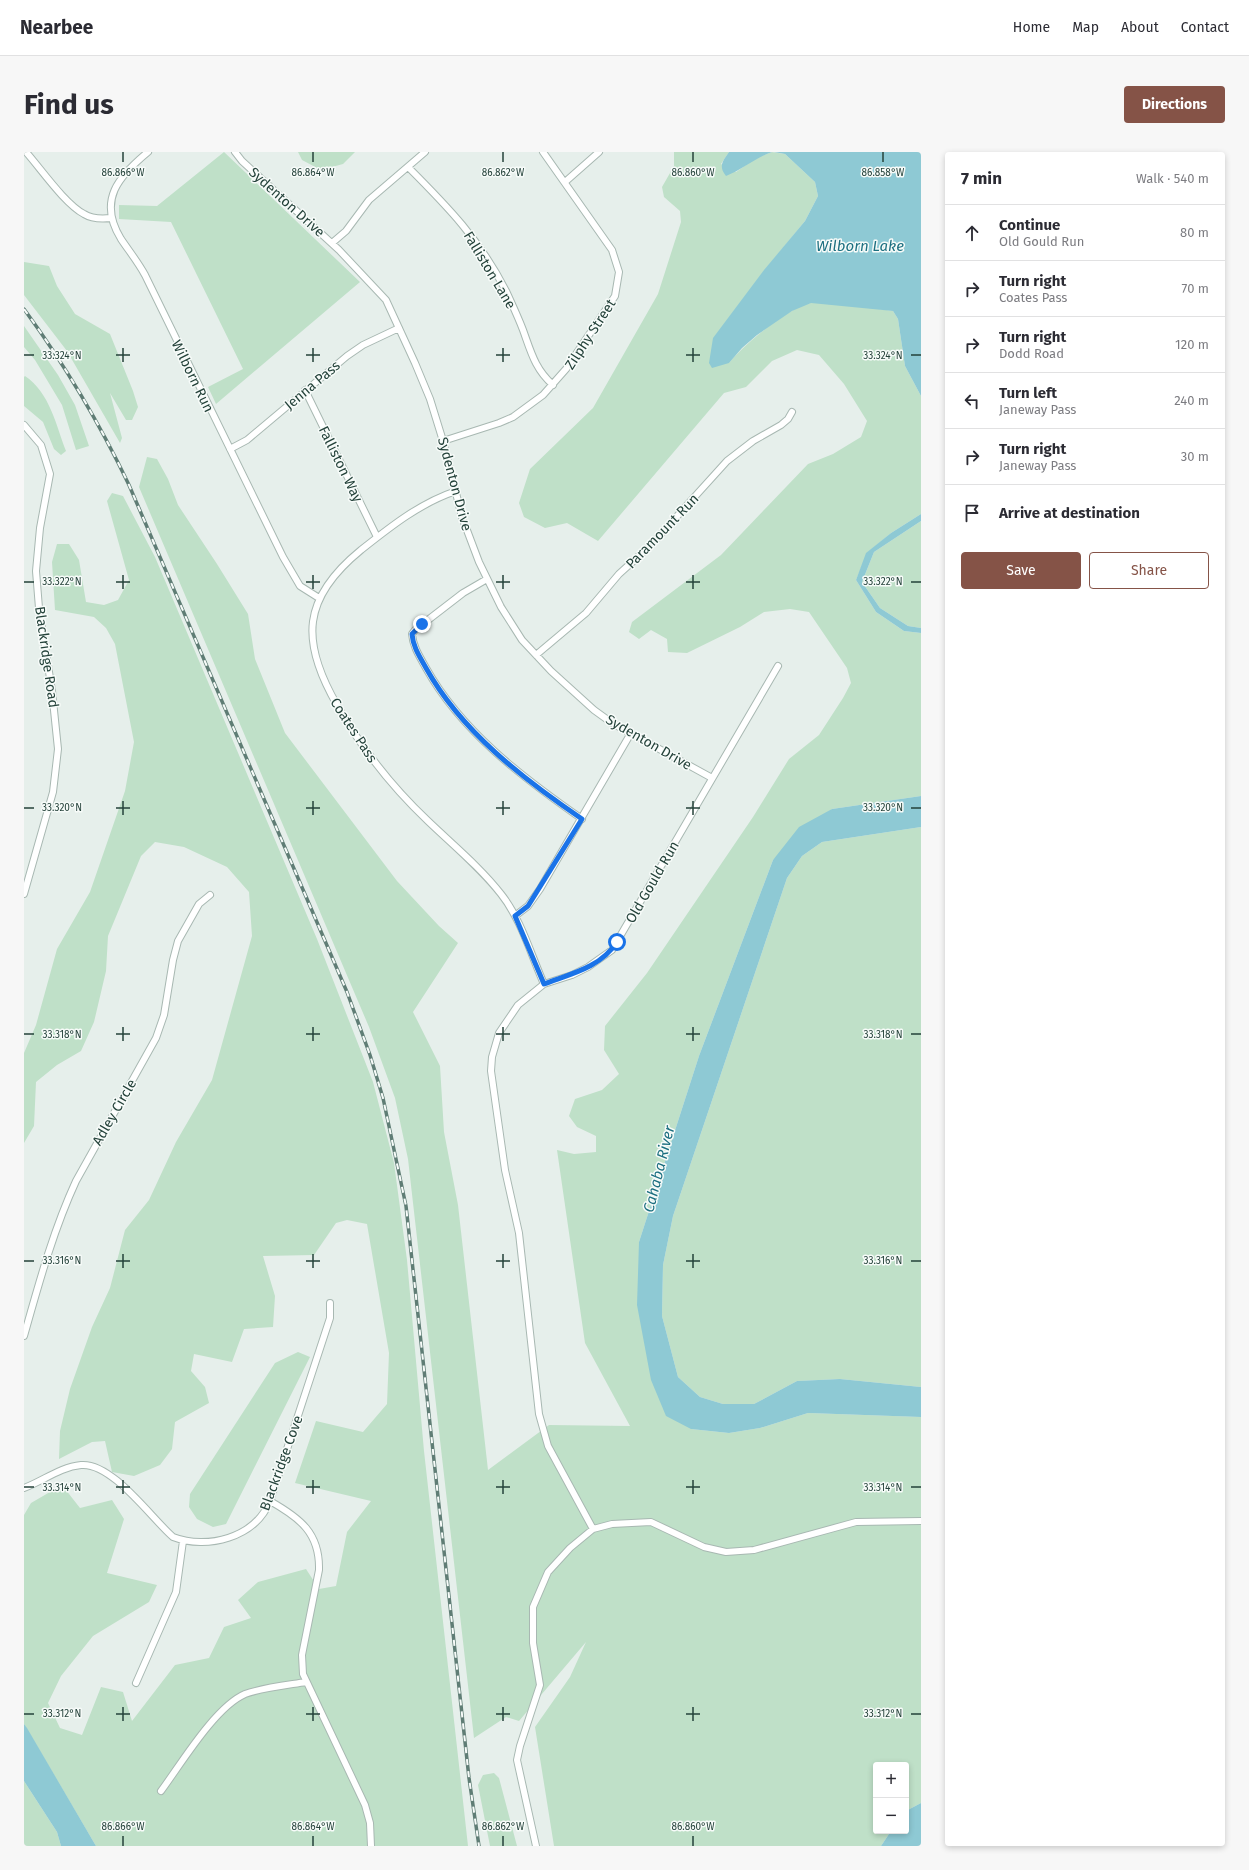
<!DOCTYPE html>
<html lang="en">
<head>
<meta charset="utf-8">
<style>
  :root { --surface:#fff; --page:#f7f7f7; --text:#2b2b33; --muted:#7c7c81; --line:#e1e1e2; --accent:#855347 }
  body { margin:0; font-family:"Fira Sans",sans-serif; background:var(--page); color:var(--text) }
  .controls { position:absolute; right:12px; bottom:12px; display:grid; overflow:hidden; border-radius:4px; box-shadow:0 2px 6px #0003 }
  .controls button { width:36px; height:36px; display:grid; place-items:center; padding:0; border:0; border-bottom:1px solid var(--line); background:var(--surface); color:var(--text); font:20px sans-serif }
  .stop { position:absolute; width:12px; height:12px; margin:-9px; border:3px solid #1a73e8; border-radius:50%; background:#fff }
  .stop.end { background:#1a73e8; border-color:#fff; box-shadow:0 1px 4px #0008 }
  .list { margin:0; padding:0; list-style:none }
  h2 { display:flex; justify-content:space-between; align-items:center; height:52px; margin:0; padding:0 16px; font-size:17px }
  h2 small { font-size:13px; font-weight:400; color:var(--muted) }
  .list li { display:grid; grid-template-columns:26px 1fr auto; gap:12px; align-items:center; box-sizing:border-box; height:56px; padding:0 16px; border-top:1px solid var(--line) }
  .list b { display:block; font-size:15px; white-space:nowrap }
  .list p { margin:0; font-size:13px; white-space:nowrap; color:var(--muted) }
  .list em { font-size:13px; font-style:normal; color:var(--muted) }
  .actions { display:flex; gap:8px; padding:12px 16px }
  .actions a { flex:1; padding:9px 0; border:1px solid var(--accent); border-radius:4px; text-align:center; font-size:14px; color:var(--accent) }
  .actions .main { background:var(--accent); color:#fff }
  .icon { flex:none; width:22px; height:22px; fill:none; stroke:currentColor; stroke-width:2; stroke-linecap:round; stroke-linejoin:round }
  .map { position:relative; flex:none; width:897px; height:1694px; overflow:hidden; border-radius:4px }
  header { display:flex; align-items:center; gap:24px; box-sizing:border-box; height:56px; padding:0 20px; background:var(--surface); border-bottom:1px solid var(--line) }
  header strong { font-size:19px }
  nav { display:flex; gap:22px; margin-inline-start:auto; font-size:14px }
  .intro { display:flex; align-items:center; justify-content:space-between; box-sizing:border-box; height:96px; padding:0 24px }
  h1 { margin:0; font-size:28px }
  .button { padding:10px 18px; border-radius:4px; background:var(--accent); color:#fff; font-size:14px; font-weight:700 }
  main { display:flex; gap:24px; padding:0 24px }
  aside { flex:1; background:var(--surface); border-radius:4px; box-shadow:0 2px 6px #0003 }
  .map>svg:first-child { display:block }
</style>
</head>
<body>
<header>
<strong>Nearbee</strong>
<nav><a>Home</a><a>Map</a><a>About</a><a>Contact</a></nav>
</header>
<div class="intro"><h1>Find us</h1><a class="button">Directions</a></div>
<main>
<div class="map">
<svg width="897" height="1694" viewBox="0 0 897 1694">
  <rect width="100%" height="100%" fill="#e6efeb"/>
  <path fill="#bfe0c8" d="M200 0 336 130 192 252 184 235 219 217 147 70 95 67V53L133 54Z
    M274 0H331L319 12 297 18 278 8Z
    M650 0H705L697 12 712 20 732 6 748 0 761 2 791 30 794 44 781 69 740 119 705 211C722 191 761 158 786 151 802 147 850 157 869 159L874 167 881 214 897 244V362L867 381 843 401 832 428 852 460 880 479 897 481V644L808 657 749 708 675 904 615 1090 667 1277 705 1281 736 1276 784 1261 897 1265V1651L882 1659V1613H852V1679H867L857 1694H530L511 1575 546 1525 562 1490 495 1569 482 1565 450 1586 384 1007 371 946 345 875 115 335 123 305 133 307 144 327 154 353 193 412 224 462 231 507 261 581 373 729 415 774 434 791 389 860 416 914 420 980 434 1053 464 1318 525 1273 606 1274 561 1191 533 998 550 1002 572 1000V984L553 975 545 964 551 947 578 938 595 922 580 898 581 874 623 821 729 665 765 607 795 583 819 546 827 531 823 516 785 460 766 457 740 460 716 475 663 501 644 500 643 487 627 478 615 487 605 480 608 470 697 403 784 312 809 302 837 285 843 269 820 232 795 203 773 198 748 209 722 235 700 241 574 389 543 371 521 376 500 365 495 351 506 317 569 256 634 142 657 70 656 59 640 45 638 35 650 14Z
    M0 110 25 114 33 134 51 162 86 182 109 239 114 255 108 268H102L86 241 98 286 96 291 43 199 0 143Z
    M0 174 34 223 51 253 65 294 52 298 38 253 11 208 0 195Z
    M1 224C26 241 32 273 42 299L37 303 30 297 19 270 0 254V225Z
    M88 341 99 344 131 405 293 787 349 930 370 1011 383 1108 400 1299 444 1694H72L0 1572V1363L7 1351 38 1333 56 1356 88 1348 100 1367 83 1421 133 1433 125 1450 69 1484 37 1524 24 1551 36 1576 58 1583 77 1535 99 1540 108 1569 151 1513 185 1506 200 1475 227 1466 214 1448 234 1430 282 1417 295 1437 312 1434 323 1380 347 1349 271 1331 292 1269 339 1280 363 1252 365 1201 343 1072 323 1068 312 1071 290 1103 239 1104 251 1144 249 1175 220 1177 208 1210 170 1202 167 1219 181 1235 185 1251 151 1270 148 1297 136 1313 110 1324 88 1320 81 1289 68 1290 35 1307 36 1279 46 1237 68 1175 86 1136 101 1078 125 1048 152 990 188 928 228 784 225 740 203 715 160 695 131 690 117 704 84 784 82 819 70 870 57 899 33 913 12 930 10 974 0 991V901L12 873 33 797 66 740 101 639 110 590 91 492 82 476 70 465 31 458 28 410 33 392H45L55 408 62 450 80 453 94 448 105 428 83 349Z
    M897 369V476L884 474 856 456 838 430 850 400Z
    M897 675V1235L816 1227 773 1229 730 1252H699L676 1245 654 1225 638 1164 639 1113 649 1064 763 726 778 704 798 690Z
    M274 1200 286 1205 202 1372 189 1375 173 1367 165 1355 166 1342 251 1211Z
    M470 1621 475 1626 493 1694H466L454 1633 459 1623Z
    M0 1629 33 1680 37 1694H0Z"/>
  <path fill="#8ec9d4" d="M705 0H748C731 6 718 18 702 24 694 14 699 9 705 0Z
    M750 0H897V244L881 214 874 167 869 159 787 151 768 159 733 183 718 196 705 211 688 216 685 211 689 186 740 118 781 69 794 44 791 30 761 2Z
    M897 362V369L850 400 838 430 856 456 884 474 897 476V481L880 479 852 460 832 428 842 401 867 381Z
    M897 644V675L798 690 778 704 763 726 649 1064 639 1113 638 1164 654 1225 676 1245 699 1252H730L773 1229 816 1227 897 1235V1265L784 1261 736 1276 705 1281 667 1277 642 1264 627 1228 613 1153 615 1090 675 904 749 708 775 675 808 657Z
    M0 1572 3 1576 72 1694H37L33 1680 0 1629Z
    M897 1651V1694H857L867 1679H882V1659Z"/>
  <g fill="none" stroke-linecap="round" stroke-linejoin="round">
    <defs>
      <path id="minor" d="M2 0C17 17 41 52 60 62 68 67 78 67 87 66
        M124 0C95 24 73 48 97 87 105 99 114 110 121 123L259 405 276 434 295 446
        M211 0 218 9 315 98 362 148 391 211 406 247 419 289 438 365 455 410 477 455 498 488 527 519 570 558 588 571 688 626
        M384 15C424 55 456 88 482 139 488 152 494 165 499 178 507 200 511 217 529 233
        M541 30 575 0
        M308 91 322 79 345 48 401 0
        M281 238 353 385
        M0 273 17 293 26 322 16 376 12 419 15 456 28 539 34 597 29 640 0 742
        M419 289 475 271 489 265 519 243 542 217 591 144 595 120 588 98 519 0
        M206 297 223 288 323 204 339 193 375 176
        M432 339C396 351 366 375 337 398 278 446 276 489 313 553 338 597 367 634 404 669 429 693 456 715 477 742 497 767 507 803 520 832
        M463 427 439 441 391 478 388 482C389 495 396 505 402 516 437 579 499 626 558 667
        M512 503 562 461 595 422 627 393 703 309 729 289 757 273 764 267 768 260
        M754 514 588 798 564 815 548 823 520 832 494 853 475 881 468 905 467 919 481 1018 495 1081 515 1262 524 1294 569 1377 588 1372 627 1370 680 1395 702 1400 730 1398 832 1370 897 1369
        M491 764 504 754 516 737 607 581
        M0 1184C15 1131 29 1079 52 1029L132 886 140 863 149 808 154 789 175 752 186 743
        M0 1336C19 1329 36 1315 57 1313 88 1310 127 1366 149 1385 183 1398 231 1386 246 1349L306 1166V1151
        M246 1349C276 1366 296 1381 295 1418L278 1503 279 1522 341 1653 346 1671 347 1694
        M112 1531 152 1440 159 1389
        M137 1639C157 1612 191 1555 221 1542 237 1536 264 1533 282 1530
        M512 1694 493 1608 496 1594 516 1533 509 1491V1455L524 1420 546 1396 569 1377"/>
    </defs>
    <use href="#minor" stroke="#a8b8b2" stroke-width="8"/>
    <use href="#minor" stroke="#fff" stroke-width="6"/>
    <defs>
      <path id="rail" d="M0 157C41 213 75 270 105 333L323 840 346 903 359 946 382 1054 445 1626 455 1694"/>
    </defs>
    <use href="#rail" stroke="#5f7d75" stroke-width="3.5"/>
    <use href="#rail" stroke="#f7fbf9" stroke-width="2" stroke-dasharray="6" stroke-linecap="butt"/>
  </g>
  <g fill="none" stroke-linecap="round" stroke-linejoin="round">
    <path stroke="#1a73e8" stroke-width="5" d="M398 472 388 482C389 495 396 505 402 516 437 579 499 627 558 667L504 754 491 764 520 832C546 822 576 816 593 790"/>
  </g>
  <path fill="none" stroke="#24423a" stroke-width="1.5" d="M99 0V10M289 0V10M479 0V10M669 0V10M859 0V10M99 196V210M289 196V210M479 196V210M669 196V210M0 203H10M92 203H106M282 203H296M472 203H486M662 203H676M887 203H897M99 423V437M289 423V437M479 423V437M669 423V437M0 430H10M92 430H106M282 430H296M472 430H486M662 430H676M887 430H897M99 649V663M289 649V663M479 649V663M669 649V663M0 656H10M92 656H106M282 656H296M472 656H486M662 656H676M887 656H897M99 875V889M289 875V889M479 875V889M669 875V889M0 882H10M92 882H106M282 882H296M472 882H486M662 882H676M887 882H897M99 1102V1116M289 1102V1116M479 1102V1116M669 1102V1116M0 1109H10M92 1109H106M282 1109H296M472 1109H486M662 1109H676M887 1109H897M99 1328V1342M289 1328V1342M479 1328V1342M669 1328V1342M0 1335H10M92 1335H106M282 1335H296M472 1335H486M662 1335H676M887 1335H897M99 1555V1569M289 1555V1569M479 1555V1569M669 1555V1569M0 1562H10M92 1562H106M282 1562H296M472 1562H486M662 1562H676M887 1562H897M99 1684V1694M289 1684V1694M479 1684V1694M669 1684V1694"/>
  <g text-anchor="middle" stroke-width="3" stroke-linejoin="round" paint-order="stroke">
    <g font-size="14" fill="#24423a" stroke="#f7fbf9">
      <text transform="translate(263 50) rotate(42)" y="5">Sydenton Drive</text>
      <text transform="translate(466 118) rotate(59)" y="5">Falliston Lane</text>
      <text transform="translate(566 182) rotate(-57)" y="5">Zilphy Street</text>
      <text transform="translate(169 224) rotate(64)" y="5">Wilborn Run</text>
      <text transform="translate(288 233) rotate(-40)" y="5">Jenna Pass</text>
      <text transform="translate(317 312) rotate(64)" y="5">Falliston Way</text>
      <text transform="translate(431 332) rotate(75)" y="5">Sydenton Drive</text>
      <text transform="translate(638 379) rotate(-46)" y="5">Paramount Run</text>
      <text transform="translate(23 505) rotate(82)" y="5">Blackridge Road</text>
      <text transform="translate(330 578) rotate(57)" y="5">Coates Pass</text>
      <text transform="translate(625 590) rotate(30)" y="5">Sydenton Drive</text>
      <text transform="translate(628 730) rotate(-60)" y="5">Old Gould Run</text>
      <text transform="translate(90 960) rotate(-60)" y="5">Adley Circle</text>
      <text transform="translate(257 1311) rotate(-70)" y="5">Blackridge Cove</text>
    </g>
    <g font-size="15" font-style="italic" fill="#1c6f80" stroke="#f7fbf9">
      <text x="836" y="99">Wilborn Lake</text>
      <text transform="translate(635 1017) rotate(-76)" y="5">Cahaba River</text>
    </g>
  </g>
  <g font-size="10" text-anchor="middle" fill="#24423a" stroke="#f7fbf9" stroke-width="3" stroke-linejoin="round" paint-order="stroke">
    <text x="99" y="24">86.866°W</text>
    <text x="289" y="24">86.864°W</text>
    <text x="479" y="24">86.862°W</text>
    <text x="669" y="24">86.860°W</text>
    <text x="859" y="24">86.858°W</text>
    <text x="38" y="207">33.324°N</text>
    <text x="859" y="207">33.324°N</text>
    <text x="38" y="433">33.322°N</text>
    <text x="859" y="433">33.322°N</text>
    <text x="38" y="659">33.320°N</text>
    <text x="859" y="659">33.320°N</text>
    <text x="38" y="886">33.318°N</text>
    <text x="859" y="886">33.318°N</text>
    <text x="38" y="1112">33.316°N</text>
    <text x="859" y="1112">33.316°N</text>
    <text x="38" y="1339">33.314°N</text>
    <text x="859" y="1339">33.314°N</text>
    <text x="38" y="1565">33.312°N</text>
    <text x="859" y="1565">33.312°N</text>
    <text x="99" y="1678">86.866°W</text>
    <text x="289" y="1678">86.864°W</text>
    <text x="479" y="1678">86.862°W</text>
    <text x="669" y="1678">86.860°W</text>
  </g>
</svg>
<div class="controls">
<button>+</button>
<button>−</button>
</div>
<div class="stop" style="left:593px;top:790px"></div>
<div class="stop end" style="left:398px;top:472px"></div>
</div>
<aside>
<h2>7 min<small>Walk · 540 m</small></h2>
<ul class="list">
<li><svg class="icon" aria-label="ahead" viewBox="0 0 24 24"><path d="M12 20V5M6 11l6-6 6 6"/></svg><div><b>Continue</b><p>Old Gould Run</p></div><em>80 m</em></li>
<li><svg class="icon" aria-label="right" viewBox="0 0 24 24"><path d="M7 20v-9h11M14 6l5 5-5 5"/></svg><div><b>Turn right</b><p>Coates Pass</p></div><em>70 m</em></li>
<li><svg class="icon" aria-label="right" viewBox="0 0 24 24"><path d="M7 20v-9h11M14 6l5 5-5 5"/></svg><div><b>Turn right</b><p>Dodd Road</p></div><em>120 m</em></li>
<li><svg class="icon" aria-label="left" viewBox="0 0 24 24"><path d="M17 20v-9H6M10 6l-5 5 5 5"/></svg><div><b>Turn left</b><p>Janeway Pass</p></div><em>240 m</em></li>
<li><svg class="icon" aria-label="right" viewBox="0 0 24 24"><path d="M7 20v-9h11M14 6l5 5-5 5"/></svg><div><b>Turn right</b><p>Janeway Pass</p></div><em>30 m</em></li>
<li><svg class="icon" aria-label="arrive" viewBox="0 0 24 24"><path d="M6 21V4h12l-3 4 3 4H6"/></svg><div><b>Arrive at destination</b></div></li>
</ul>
<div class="actions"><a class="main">Save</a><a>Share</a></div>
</aside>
</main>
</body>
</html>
